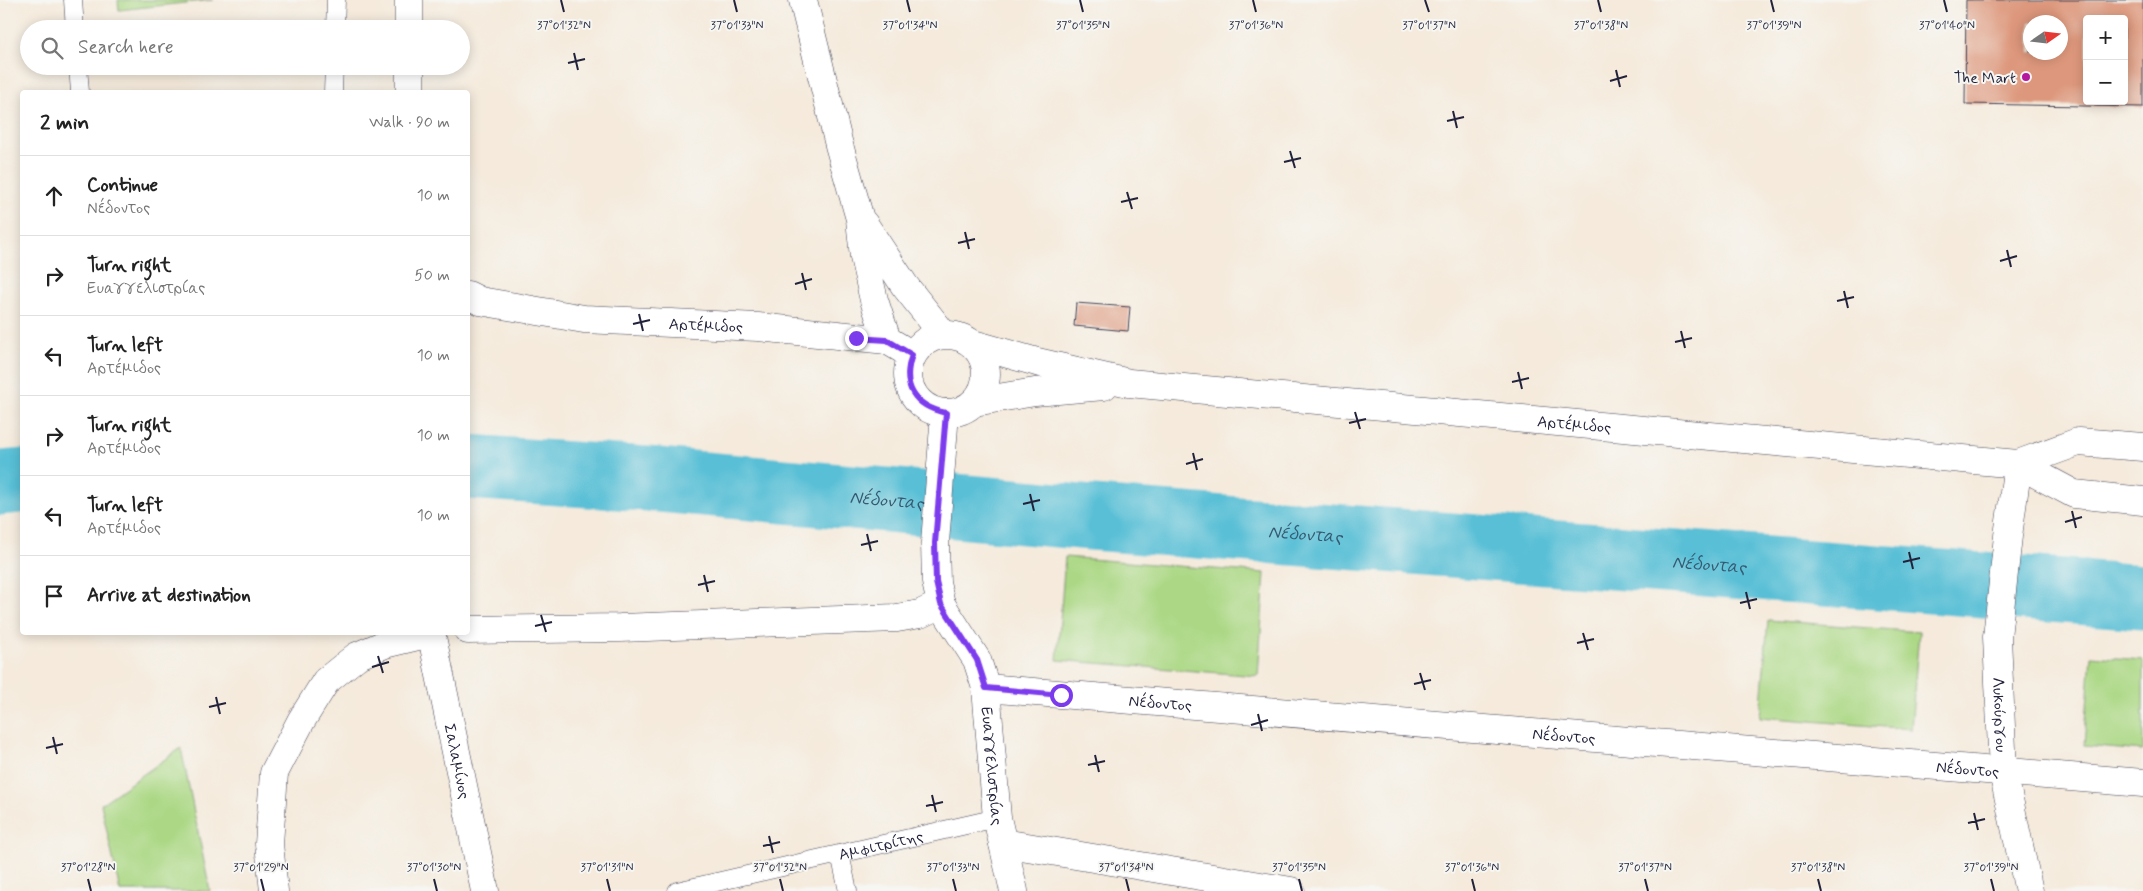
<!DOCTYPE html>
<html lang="en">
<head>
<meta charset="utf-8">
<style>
  :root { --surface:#fff; --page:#f2f2f2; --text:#222; --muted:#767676; --line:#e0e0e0 }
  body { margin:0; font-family:Mynerve,sans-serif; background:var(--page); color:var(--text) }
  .controls { position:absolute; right:15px; top:15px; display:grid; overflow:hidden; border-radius:5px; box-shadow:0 2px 12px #0003 }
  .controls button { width:45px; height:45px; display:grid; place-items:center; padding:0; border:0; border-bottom:1px solid var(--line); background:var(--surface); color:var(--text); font:25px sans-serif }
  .compass { position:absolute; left:2023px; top:15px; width:45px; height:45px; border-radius:50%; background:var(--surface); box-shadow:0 2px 12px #0003; rotate:76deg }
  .stop { position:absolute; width:15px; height:15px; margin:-11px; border:4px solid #7c3aed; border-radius:50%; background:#fff }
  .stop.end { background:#7c3aed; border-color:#fff; box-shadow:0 1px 5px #0008 }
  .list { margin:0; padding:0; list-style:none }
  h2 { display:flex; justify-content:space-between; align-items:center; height:65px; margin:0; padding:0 20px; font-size:21px }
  h2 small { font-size:16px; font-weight:400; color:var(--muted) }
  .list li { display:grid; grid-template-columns:32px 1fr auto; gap:15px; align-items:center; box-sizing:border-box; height:80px; padding:0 20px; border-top:1px solid var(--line) }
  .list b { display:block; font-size:19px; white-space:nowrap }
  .list p { margin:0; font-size:16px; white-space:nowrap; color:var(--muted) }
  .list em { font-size:16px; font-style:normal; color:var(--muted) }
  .icon { flex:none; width:28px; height:28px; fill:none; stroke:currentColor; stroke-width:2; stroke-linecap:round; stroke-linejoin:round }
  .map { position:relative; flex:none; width:2143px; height:891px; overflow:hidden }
  .search { position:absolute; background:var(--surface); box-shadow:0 2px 12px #0003; left:20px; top:20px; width:450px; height:55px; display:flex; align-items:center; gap:12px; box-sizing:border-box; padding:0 18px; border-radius:28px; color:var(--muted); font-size:19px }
  .panel { position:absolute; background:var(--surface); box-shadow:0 2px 12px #0003; left:20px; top:90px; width:450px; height:545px; border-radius:5px }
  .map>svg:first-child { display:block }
</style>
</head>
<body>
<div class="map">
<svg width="2143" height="891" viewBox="0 0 2143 891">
  <rect width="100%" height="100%" fill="#f6f6f2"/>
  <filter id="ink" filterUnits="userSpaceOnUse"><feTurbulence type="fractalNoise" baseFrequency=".02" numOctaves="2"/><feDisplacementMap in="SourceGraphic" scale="10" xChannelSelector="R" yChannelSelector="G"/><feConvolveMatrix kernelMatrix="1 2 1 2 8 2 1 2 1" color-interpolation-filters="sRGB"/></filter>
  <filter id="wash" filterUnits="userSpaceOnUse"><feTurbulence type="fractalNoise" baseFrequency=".0096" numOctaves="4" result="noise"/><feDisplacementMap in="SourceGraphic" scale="20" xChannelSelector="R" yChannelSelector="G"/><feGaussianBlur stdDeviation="1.12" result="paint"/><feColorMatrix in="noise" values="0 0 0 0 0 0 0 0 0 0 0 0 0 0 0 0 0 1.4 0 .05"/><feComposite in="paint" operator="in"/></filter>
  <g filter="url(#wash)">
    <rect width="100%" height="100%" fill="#f5eadb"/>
    <path fill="#acd885" stroke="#677d60" d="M118 0H213L119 10Z
      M1065 557 1265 573 1258 676 1057 660Z
      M1768 620 1919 632 1911 729 1760 717Z
      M2091 656 2143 660V751L2084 746Z
      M181 748 210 891H120L101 804Z"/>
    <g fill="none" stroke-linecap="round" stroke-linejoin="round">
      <g stroke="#58bfd6" stroke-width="65">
        <path id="s1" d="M468 467 647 479 1092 518 2143 597"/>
        <path d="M0 483 22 481"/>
      </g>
    </g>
    <g id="blocks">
      <path fill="#dd977c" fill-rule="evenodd" d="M1966 0H2143V107L1965 104ZM2087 19H2124V101H2087ZM2030 22H2060V52H2030Z
        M1076 303 1130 307 1128 331 1074 326Z"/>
    </g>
  </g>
  <g filter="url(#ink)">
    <use href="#blocks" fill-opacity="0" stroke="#424053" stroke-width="1"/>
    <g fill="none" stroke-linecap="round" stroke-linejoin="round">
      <defs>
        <g id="lane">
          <path d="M73 0 75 29"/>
          <path d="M335 29 336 0"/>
          <path d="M78 66 80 92"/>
          <path d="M333 92 334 66"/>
          <path d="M840 854 848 891"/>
          <path id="s2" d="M677 891 997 818"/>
        </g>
        <g id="street">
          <path d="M409 0V29"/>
          <path d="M410 66V92"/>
          <path id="s3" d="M468 295 480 301 584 319 758 327 887 340"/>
          <path d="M1003 843 1291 891"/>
          <path d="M274 891 269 844 274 773 301 721 326 681 357 656 385 644 431 633"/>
        </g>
        <g id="secondary">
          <path d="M803 0 839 145 860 219 864 257 874 300 887 340 912 355"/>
          <path d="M864 224 905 286 943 334"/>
          <circle cx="947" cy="374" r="39"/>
          <path id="s4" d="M973 344 1037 362 1129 383 2018 464 2074 494 2143 501"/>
          <path d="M974 402 1035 392 1104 386"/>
          <path id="s5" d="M945 413 935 543 936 582 941 604 977 660 986 688 997 818 1014 891"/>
          <path id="s6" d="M2018 464 2008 536 1997 637 2003 772 2029 891"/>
          <path d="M2018 464 2078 442 2143 447"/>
          <path d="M468 630 620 628 897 618 920 614 941 604"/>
          <path id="s7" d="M431 632 485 891"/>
          <path id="s8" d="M986 688 2143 783"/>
        </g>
      </defs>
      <use href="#lane" stroke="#424053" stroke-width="19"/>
      <use href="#street" stroke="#424053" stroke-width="29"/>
      <use href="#secondary" stroke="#424053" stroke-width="29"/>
      <use href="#lane" stroke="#fff" stroke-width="18"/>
      <use href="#street" stroke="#fff" stroke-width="28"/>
      <use href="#secondary" stroke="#fff" stroke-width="28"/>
    </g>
  </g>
  <g fill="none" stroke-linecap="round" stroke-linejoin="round" filter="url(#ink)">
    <path stroke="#7c3aed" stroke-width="6" d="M856 338 887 340 912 355C901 386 914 406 946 413L935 543 936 582 941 604 977 660 986 688 1061 695"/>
  </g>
  <path fill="none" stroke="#22223b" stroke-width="2" d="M561 0 564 12M734 0 737 12M907 0 910 12M1080 0 1083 12M1253 0 1256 12M1425 0 1429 12M1598 0 1601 12M1771 0 1774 12M1944 0 1947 12M574 53 578 70M568 63 585 59M1616 70 1620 87M1610 81 1627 76M1453 111 1457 128M1447 121 1464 117M1290 151 1295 168M1284 162 1301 158M1127 192 1132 209M1121 202 1138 198M965 232 969 249M958 243 975 239M2007 250 2011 267M2000 261 2017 256M802 273 806 290M795 284 812 279M1844 291 1848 308M1837 301 1854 297M639 314 643 331M633 324 650 320M1681 331 1685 348M1675 342 1692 338M1518 372 1522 389M1512 382 1529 378M1355 412 1360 429M1349 423 1366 419M1193 453 1197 470M1186 464 1203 459M1030 494 1034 511M1023 504 1040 500M2072 511 2076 528M2065 522 2082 517M867 534 871 551M861 545 878 541M1909 552 1913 569M1903 562 1920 558M704 575 708 592M698 585 715 581M1746 592 1750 609M1740 603 1757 599M541 615 546 632M535 626 552 622M1583 633 1588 650M1577 643 1594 639M378 656 383 673M372 667 389 662M1420 673 1425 690M1414 684 1431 680M216 697 220 714M209 707 226 703M1258 714 1262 731M1251 725 1268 720M53 737 57 754M46 748 63 744M1095 755 1099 772M1088 765 1105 761M932 795 936 812M926 806 943 802M1974 813 1978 830M1968 823 1985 819M769 836 773 853M763 846 780 842M88 879 91 891M261 879 264 891M434 879 437 891M607 879 610 891M780 879 783 891M953 879 956 891M1126 879 1129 891M1299 879 1302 891M1472 879 1475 891M1645 879 1648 891M1818 879 1821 891M1991 879 1994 891"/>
  <circle fill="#b5179e" stroke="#f6f6f2" stroke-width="2" cx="2026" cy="77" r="5"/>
  <g text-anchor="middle" stroke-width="4" stroke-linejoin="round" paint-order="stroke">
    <g font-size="16" fill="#22223b" stroke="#f6f6f2" text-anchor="end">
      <text x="2016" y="83">The Mart</text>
    </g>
    <g font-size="16" fill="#22223b" stroke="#f6f6f2">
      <text dy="6" stroke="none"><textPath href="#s3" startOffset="241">Αρτέμιδος</textPath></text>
      <text dy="6" stroke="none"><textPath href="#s4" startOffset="608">Αρτέμιδος</textPath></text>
      <text dy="6" stroke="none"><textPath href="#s8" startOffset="175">Νέδοντος</textPath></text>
      <text dy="6" stroke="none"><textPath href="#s6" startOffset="252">Λυκούργου</textPath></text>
      <text dy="6" stroke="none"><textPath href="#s8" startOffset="580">Νέδοντος</textPath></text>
      <text dy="6" stroke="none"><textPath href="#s7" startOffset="132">Σαλαμίνος</textPath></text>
      <text dy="6" stroke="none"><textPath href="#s5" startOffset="366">Ευαγγελιστρίας</textPath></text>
      <text dy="6" stroke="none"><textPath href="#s8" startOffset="985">Νέδοντος</textPath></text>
      <text dy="6" stroke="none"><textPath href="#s2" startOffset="209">Αμφιτρίτης</textPath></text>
    </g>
    <g font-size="18" font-style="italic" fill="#355971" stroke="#f6f6f2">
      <text dy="6" stroke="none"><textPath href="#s1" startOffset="420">Νέδoντας</textPath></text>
      <text dy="6" stroke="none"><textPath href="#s1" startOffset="840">Νέδoντας</textPath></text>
      <text dy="6" stroke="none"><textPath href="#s1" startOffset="1245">Νέδoντας</textPath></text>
    </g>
  </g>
  <g font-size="12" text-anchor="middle" fill="#22223b" stroke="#f6f6f2" stroke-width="4" stroke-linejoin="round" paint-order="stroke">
    <text x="1947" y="29">37°01'40"N</text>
    <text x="564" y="29">37°01'32"N</text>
    <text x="737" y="29">37°01'33"N</text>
    <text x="910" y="29">37°01'34"N</text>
    <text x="1083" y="29">37°01'35"N</text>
    <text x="1256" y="29">37°01'36"N</text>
    <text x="1429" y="29">37°01'37"N</text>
    <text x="1601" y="29">37°01'38"N</text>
    <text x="1774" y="29">37°01'39"N</text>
    <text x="88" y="871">37°01'28"N</text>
    <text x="261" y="871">37°01'29"N</text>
    <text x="434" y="871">37°01'30"N</text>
    <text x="607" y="871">37°01'31"N</text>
    <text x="780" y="871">37°01'32"N</text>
    <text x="953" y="871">37°01'33"N</text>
    <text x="1126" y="871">37°01'34"N</text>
    <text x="1299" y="871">37°01'35"N</text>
    <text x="1472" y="871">37°01'36"N</text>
    <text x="1645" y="871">37°01'37"N</text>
    <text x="1818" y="871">37°01'38"N</text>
    <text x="1991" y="871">37°01'39"N</text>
  </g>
</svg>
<div class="controls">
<button>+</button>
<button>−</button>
</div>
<svg class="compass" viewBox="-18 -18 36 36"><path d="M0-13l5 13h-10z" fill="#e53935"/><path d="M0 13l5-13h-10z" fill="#767676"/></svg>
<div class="stop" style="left:1061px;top:695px"></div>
<div class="stop end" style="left:856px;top:338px"></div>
<div class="search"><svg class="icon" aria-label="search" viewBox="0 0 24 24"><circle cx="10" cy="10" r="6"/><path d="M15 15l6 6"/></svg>Search here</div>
<section class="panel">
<h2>2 min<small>Walk · 90 m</small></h2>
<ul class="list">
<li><svg class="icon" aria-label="ahead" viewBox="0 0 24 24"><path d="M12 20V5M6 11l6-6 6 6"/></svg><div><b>Continue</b><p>Νέδοντος</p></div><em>10 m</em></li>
<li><svg class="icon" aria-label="right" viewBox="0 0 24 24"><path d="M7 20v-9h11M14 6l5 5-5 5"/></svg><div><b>Turn right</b><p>Ευαγγελιστρίας</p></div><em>50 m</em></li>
<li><svg class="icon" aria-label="left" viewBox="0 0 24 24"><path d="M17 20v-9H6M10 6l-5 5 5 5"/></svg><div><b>Turn left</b><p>Αρτέμιδος</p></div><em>10 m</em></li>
<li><svg class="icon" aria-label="right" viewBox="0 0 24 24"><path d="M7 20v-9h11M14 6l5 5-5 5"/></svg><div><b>Turn right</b><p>Αρτέμιδος</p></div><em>10 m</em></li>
<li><svg class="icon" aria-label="left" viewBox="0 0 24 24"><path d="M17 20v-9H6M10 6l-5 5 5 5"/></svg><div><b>Turn left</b><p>Αρτέμιδος</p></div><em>10 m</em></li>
<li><svg class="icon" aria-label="arrive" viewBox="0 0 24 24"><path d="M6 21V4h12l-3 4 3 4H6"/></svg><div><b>Arrive at destination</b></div></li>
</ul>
</section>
</div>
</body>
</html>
